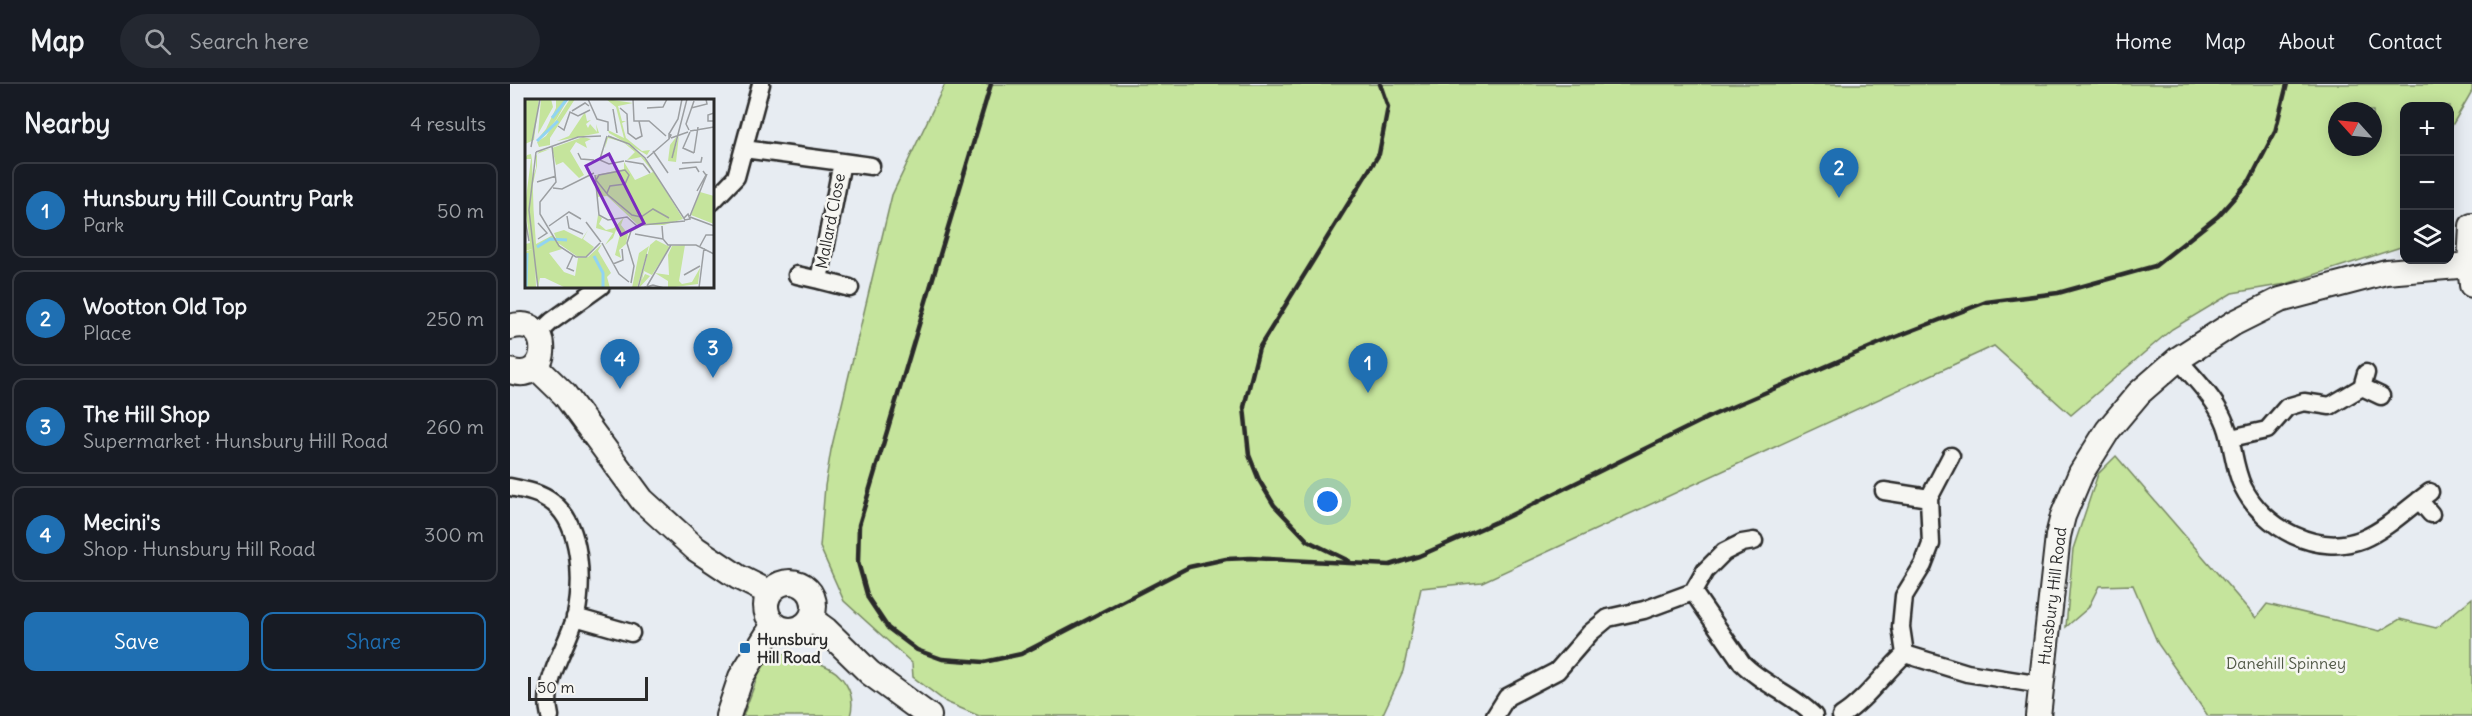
<!DOCTYPE html>
<html lang="en">
<head>
<meta charset="utf-8">
<style>
  :root { --surface:#171b24; --page:#242831; --text:#f1f3f6; --muted:#9ea1a6; --line:#363941; --accent:#1f6fb2 }
  body { margin:0; font-family:Delius,sans-serif; background:var(--page); color:var(--text) }
  .controls { position:absolute; right:18px; top:18px; display:grid; overflow:hidden; border-radius:12px; box-shadow:0 3px 15px #0003 }
  .controls button { width:54px; height:54px; display:grid; place-items:center; padding:0; border:0; border-bottom:2px solid var(--line); background:var(--surface); color:var(--text); font:30px sans-serif }
  .compass { position:absolute; left:1818px; top:18px; width:54px; height:54px; border-radius:50%; background:var(--surface); box-shadow:0 3px 15px #0003; rotate:297deg }
  .scale { position:absolute; left:18px; bottom:15px; width:120px; box-sizing:border-box; padding-left:6px; border:3px solid #2b2b2b; border-top:0; font-size:16px; line-height:21px; white-space:nowrap; color:#2b2b2b; -webkit-text-stroke:4px #f6f6f2; paint-order:stroke }
  .you { position:absolute; left:818px; top:418px; width:21px; height:21px; margin:-15px; border:4px solid #fff; border-radius:50%; background:#1a73e8; box-shadow:0 0 0 9px #1a73e833 }
  .badge { display:grid; place-items:center; width:39px; height:39px; border-radius:50%; background:var(--accent); color:#fff; font-size:20px; font-weight:700 }
  .pin { position:absolute; translate:-50% -50px; filter:drop-shadow(0 2px 3px #0008) }
  .pin::after { content:''; position:absolute; top:32px; width:21px; height:18px; background:inherit; clip-path:polygon(0 0,100% 0,50% 100%) }
  .list { margin:0; padding:0; list-style:none }
  h2 { display:flex; justify-content:space-between; align-items:center; height:78px; margin:0; padding:0 24px; font-size:26px }
  h2 small { font-size:20px; font-weight:400; color:var(--muted) }
  .list li { display:grid; grid-template-columns:39px 1fr auto; gap:18px; align-items:center; box-sizing:border-box; height:96px; margin:0 12px 12px; padding:0 12px; border:2px solid var(--line); border-radius:12px }
  .list b { display:block; font-size:22px; white-space:nowrap }
  .list p { margin:0; font-size:20px; white-space:nowrap; color:var(--muted) }
  .list em { font-size:20px; font-style:normal; color:var(--muted) }
  .actions { display:flex; gap:12px; padding:18px 24px }
  .actions a { flex:1; padding:14px 0; border:2px solid var(--accent); border-radius:12px; text-align:center; font-size:21px; color:var(--accent) }
  .actions .main { background:var(--accent); color:#fff }
  .icon { flex:none; width:33px; height:33px; fill:none; stroke:currentColor; stroke-width:2; stroke-linecap:round; stroke-linejoin:round }
  .map { position:relative; flex:none; width:1962px; height:632px; overflow:hidden }
  header { display:flex; align-items:center; gap:36px; box-sizing:border-box; height:84px; padding:0 30px; background:var(--surface); border-bottom:2px solid var(--line) }
  header strong { font-size:28px }
  nav { display:flex; gap:33px; margin-inline-start:auto; font-size:21px }
  .search { width:420px; height:54px; background:var(--page); display:flex; align-items:center; gap:15px; box-sizing:border-box; padding:0 21px; border-radius:33px; color:var(--muted); font-size:22px }
  main { display:flex }
  aside { flex:1; background:var(--surface) }
  .map>svg:first-child { display:block }
</style>
</head>
<body>
<header>
<strong>Map</strong>
<div class="search"><svg class="icon" aria-label="search" viewBox="0 0 24 24"><circle cx="10" cy="10" r="6"/><path d="M15 15l6 6"/></svg>Search here</div>
<nav><a>Home</a><a>Map</a><a>About</a><a>Contact</a></nav>
</header>
<main>
<aside>
<h2>Nearby<small>4 results</small></h2>
<ul class="list">
<li><span class="badge">1</span><div><b>Hunsbury Hill Country Park</b><p>Park</p></div><em>50 m</em></li>
<li><span class="badge">2</span><div><b>Wootton Old Top</b><p>Place</p></div><em>250 m</em></li>
<li><span class="badge">3</span><div><b>The Hill Shop</b><p>Supermarket · Hunsbury Hill Road</p></div><em>260 m</em></li>
<li><span class="badge">4</span><div><b>Mecini's</b><p>Shop · Hunsbury Hill Road</p></div><em>300 m</em></li>
</ul>
<div class="actions"><a class="main">Save</a><a>Share</a></div>
</aside>
<div class="map">
<svg width="1962" height="632" viewBox="0 0 1962 632">
  <rect width="100%" height="100%" fill="#e7ecf2"/>
  <filter id="ink" filterUnits="userSpaceOnUse"><feTurbulence type="fractalNoise" baseFrequency=".0167" numOctaves="2"/><feDisplacementMap in="SourceGraphic" scale="12" xChannelSelector="R" yChannelSelector="G"/><feConvolveMatrix kernelMatrix="1 2 1 2 8 2 1 2 1" color-interpolation-filters="sRGB"/></filter>
  <g filter="url(#ink)">
    <path fill="#c5e49c" stroke="#788864" stroke-width="1.5" fill-rule="evenodd" d="M435 0H1962V7L1940 45V22H1894V162L1776 200 1722 209 1662 245 1561 331 1484 262 972 498 911 504 893 587 872 632H469L436 618 403 593 402 579 334 517 310 463 315 402 321 366 382 111ZM1827 27H1863V63H1827Z
      M1606 372 1746 534 1757 520 1870 547 1890 535 1926 544 1962 514V632H1698L1648 560 1623 501 1589 502 1578 524 1556 543 1563 465 1588 390Z
      M265 568C280 572 297 574 311 580 333 588 347 610 340 632H233L250 586Z"/>
    <g fill="none" stroke-linecap="round" stroke-linejoin="round">
      <defs>
        <path id="street" d="M234 65 332 78 309 196 287 191
          M332 78 361 82
          M202 118 226 93 251 0
          M309 196 340 204
          M28 250 42 237 91 202
          M1668 275C1681 291 1698 307 1708 325 1724 349 1721 378 1733 403 1753 444 1808 473 1853 455 1877 445 1899 423 1920 408
          M1852 303 1871 312
          M1721 354 1757 346 1777 323 1794 318 1820 322 1852 303 1856 289
          M0 403C15 406 31 409 43 419 72 441 73 499 66 531 57 565 31 595 40 632
          M1374 407 1419 414
          M1909 416 1921 430
          M1183 508 1232 579C1253 601 1283 610 1304 632
          M65 533 121 549
          M1395 570 1391 543 1394 512 1413 481 1421 460 1419 414 1441 372
          M1395 570 1457 589 1532 601
          M985 632 997 613 1047 587 1080 549 1098 534 1134 526 1183 508 1195 487 1214 468 1232 459 1244 457
          M1331 632C1354 618 1374 589 1395 570"/>
        <path id="secondary" d="M1962 142 1960 181 1962 201
          M0 243C44 229 42 302 0 287
          M26 283 55 311 132 416 186 465 228 493 260 509
          M256 522a24 24 0 1 1 48 0a24 24 0 1 1-48 0Z
          M301 535 316 546 360 589 419 632
          M218 632 231 593 264 540
          M1528 632 1548 452 1553 432 1571 389 1598 346 1629 309 1668 275 1724 239 1770 216 1876 188 1960 181"/>
      </defs>
      <use href="#street" stroke="#2b2b2b" stroke-width="21"/>
      <use href="#secondary" stroke="#2b2b2b" stroke-width="28"/>
      <use href="#street" stroke="#f6f6f2" stroke-width="16"/>
      <use href="#secondary" stroke="#f6f6f2" stroke-width="24"/>
      <path stroke="#2b2b2b" stroke-width="4.5" d="M481 0 349 441 348 478 358 514 378 544 407 566 432 575 474 578 511 570 679 483 716 475 740 474 880 481 909 472 995 434 1201 332 1370 259 1476 218 1548 209 1645 182 1708 132 1740 96 1765 48 1777 0
        M839 477 798 457 764 421 749 396 739 371 734 323 749 264 869 70 878 23 870 0"/>
    </g>
  </g>
  <rect fill="#1f6fb2" stroke="#f6f6f2" stroke-width="2" x="229" y="558" width="12" height="12" rx="3"/>
  <g text-anchor="middle" stroke-width="5" stroke-linejoin="round" paint-order="stroke">
    <g font-size="16" fill="#2b2b2b" stroke="#f6f6f2">
      <text transform="translate(320 137) rotate(-79)" y="6">Mallard Close</text>
      <text transform="translate(1542 512) rotate(-83)" y="6">Hunsbury Hill Road</text>
    </g>
    <g font-size="16" font-weight="bold" fill="#2b2b2b" stroke="#f6f6f2" text-anchor="start">
      <text x="247" y="561">Hunsbury<tspan x="247" dy="18">Hill Road</tspan></text>
    </g>
    <g font-size="16" fill="#525947" stroke="#f6f6f2">
      <text x="1776" y="585">Danehill Spinney</text>
    </g>
  </g>
  <g transform="translate(15 15)">
    <rect width="189" height="189" fill="#e7ecf2"/>
    <path d="M0 0H14L9 41 0 45ZM16 0H26L28 8 13 35ZM31 0H43L31 21 19 37 12 41 21 30 31 9ZM45 0H50L25 39V46L14 48 12 43 21 37ZM81 0 108 4 93 7 97 22H101L97 24 101 39 117 52 125 51 122 56 84 34 83 31 99 39 91 8ZM60 13 62 22 66 21 61 25 63 29 65 25 72 33 71 25 74 34 32 42 44 37ZM154 36 151 63 143 62 145 46 152 37 147 59ZM85 37 98 43 107 48 123 63 158 120 139 126H113L82 97 72 98 71 76 99 70V63L110 81 128 73 116 58 102 61 110 53 98 43 83 39 80 49 81 39ZM58 38 66 40 60 43 62 49 51 43 45 52 59 76 54 79 38 63 31 66 27 49ZM25 50 12 55V67L7 89 11 145 28 136 37 150 24 154 39 173 50 177 53 159 63 158 77 145 73 152 86 174 82 178 85 189H41L20 179H15L13 189 4 106 7 81 11 69V57L13 54 15 52ZM2 56 6 55 7 61 11 189 0 188V153L7 150 0 152V145L5 144 0 107 6 60H0ZM175 93 189 97V125L166 116ZM73 116 77 119 74 125 81 131 89 129 99 118 96 126 103 135 101 145 94 151 96 159 90 156 95 135 91 131 88 139 80 146 88 134 71 129ZM39 131 57 140 63 131 58 140 69 148 62 157 53 158 33 144 29 134ZM131 141 145 148 127 176 119 172 117 181 120 175 125 177 114 189 125 146ZM160 146 154 182 157 185 167 183 175 169 173 185 143 189V182L130 174 144 176 143 156 147 147ZM124 147 112 189H107L114 154Z" fill="#c5e49c"/>
    <path fill="none" stroke="#91d4f2" stroke-width="3" d="M27 19 42 0M12 42 33 22M12 148 25 140 42 141M69 157 78 174V189M1 189 2 154"/>
    <path fill="none" stroke="#9c9fa2" stroke-width="1.5" d="M63 0 72 20 83 23V32M108 0 109 22H124L141 37M95 9 102 15 103 34 111 40 117 37 114 22M122 9 138 8 142 0M166 9 182 5 181 0M88 10 92 34M47 12 60 4 64 7M189 14 183 16V22H189M33 27 39 31 45 13 53 17 65 11M164 31 161 25 169 2M165 32 189 28M165 33 158 49 169 54M144 35 153 20 157 0M83 37 104 45 120 59 160 121 165 120 163 115 159 119M146 39 163 33M27 47 31 83 15 103V115L34 147 51 158H61L75 144M6 48 15 0M128 52 143 74M11 53 4 111 13 189M11 53 53 38 76 37M53 54 56 60 69 61M169 54 173 28M122 59 144 40V35L146 36 144 40M147 59 162 0M75 60 82 37M75 61 84 65 99 62M100 62 118 65 125 74M157 64 176 63 177 58M154 70 171 68 174 73M70 76 74 116 83 121 102 118 112 127M12 83 31 77M28 89 37 90 69 74M172 92 181 76 178 72M82 94 85 87 100 85 104 76 100 71 74 76 71 81 83 96 107 116 116 118 128 110 144 119M42 117 44 129 58 135M165 117 182 75M165 118 189 127M0 120 4 142M61 123 76 143M13 124 22 134 13 140M24 127 44 113 56 120M137 127 138 140 143 146H171L189 155M110 135 138 140M77 144 94 175 104 183M175 147 181 136H189M48 156 42 169 49 172M88 165 98 161 97 150M159 176 175 167M106 184 109 167 102 144 106 132 117 126 160 122M122 187 146 146M113 189 122 155M118 189 128 186 139 189M174 189 179 149"/>
    <path fill="#7b2cbf" fill-opacity="0.15" stroke="#7b2cbf" stroke-width="3" d="M84 55 119 124 96 136 61 67Z"/>
    <rect width="189" height="189" fill="none" stroke="#2b2b2b" stroke-width="3"/>
  </g>
</svg>
<div class="controls">
<button>+</button>
<button>−</button>
<button><svg class="icon" aria-label="layers" viewBox="0 0 24 24"><path d="M12 4l9 5-9 5-9-5zM3 14l9 5 9-5"/></svg></button>
</div>
<svg class="compass" viewBox="-18 -18 36 36"><path d="M0-13l5 13h-10z" fill="#e53935"/><path d="M0 13l5-13h-10z" fill="#9ea1a6"/></svg>
<div class="scale">50 m</div>
<div class="you"></div>
<div class="pin badge" style="left:858px;top:309px">1</div>
<div class="pin badge" style="left:1329px;top:114px">2</div>
<div class="pin badge" style="left:203px;top:294px">3</div>
<div class="pin badge" style="left:110px;top:305px">4</div>
</div>
</main>
</body>
</html>
